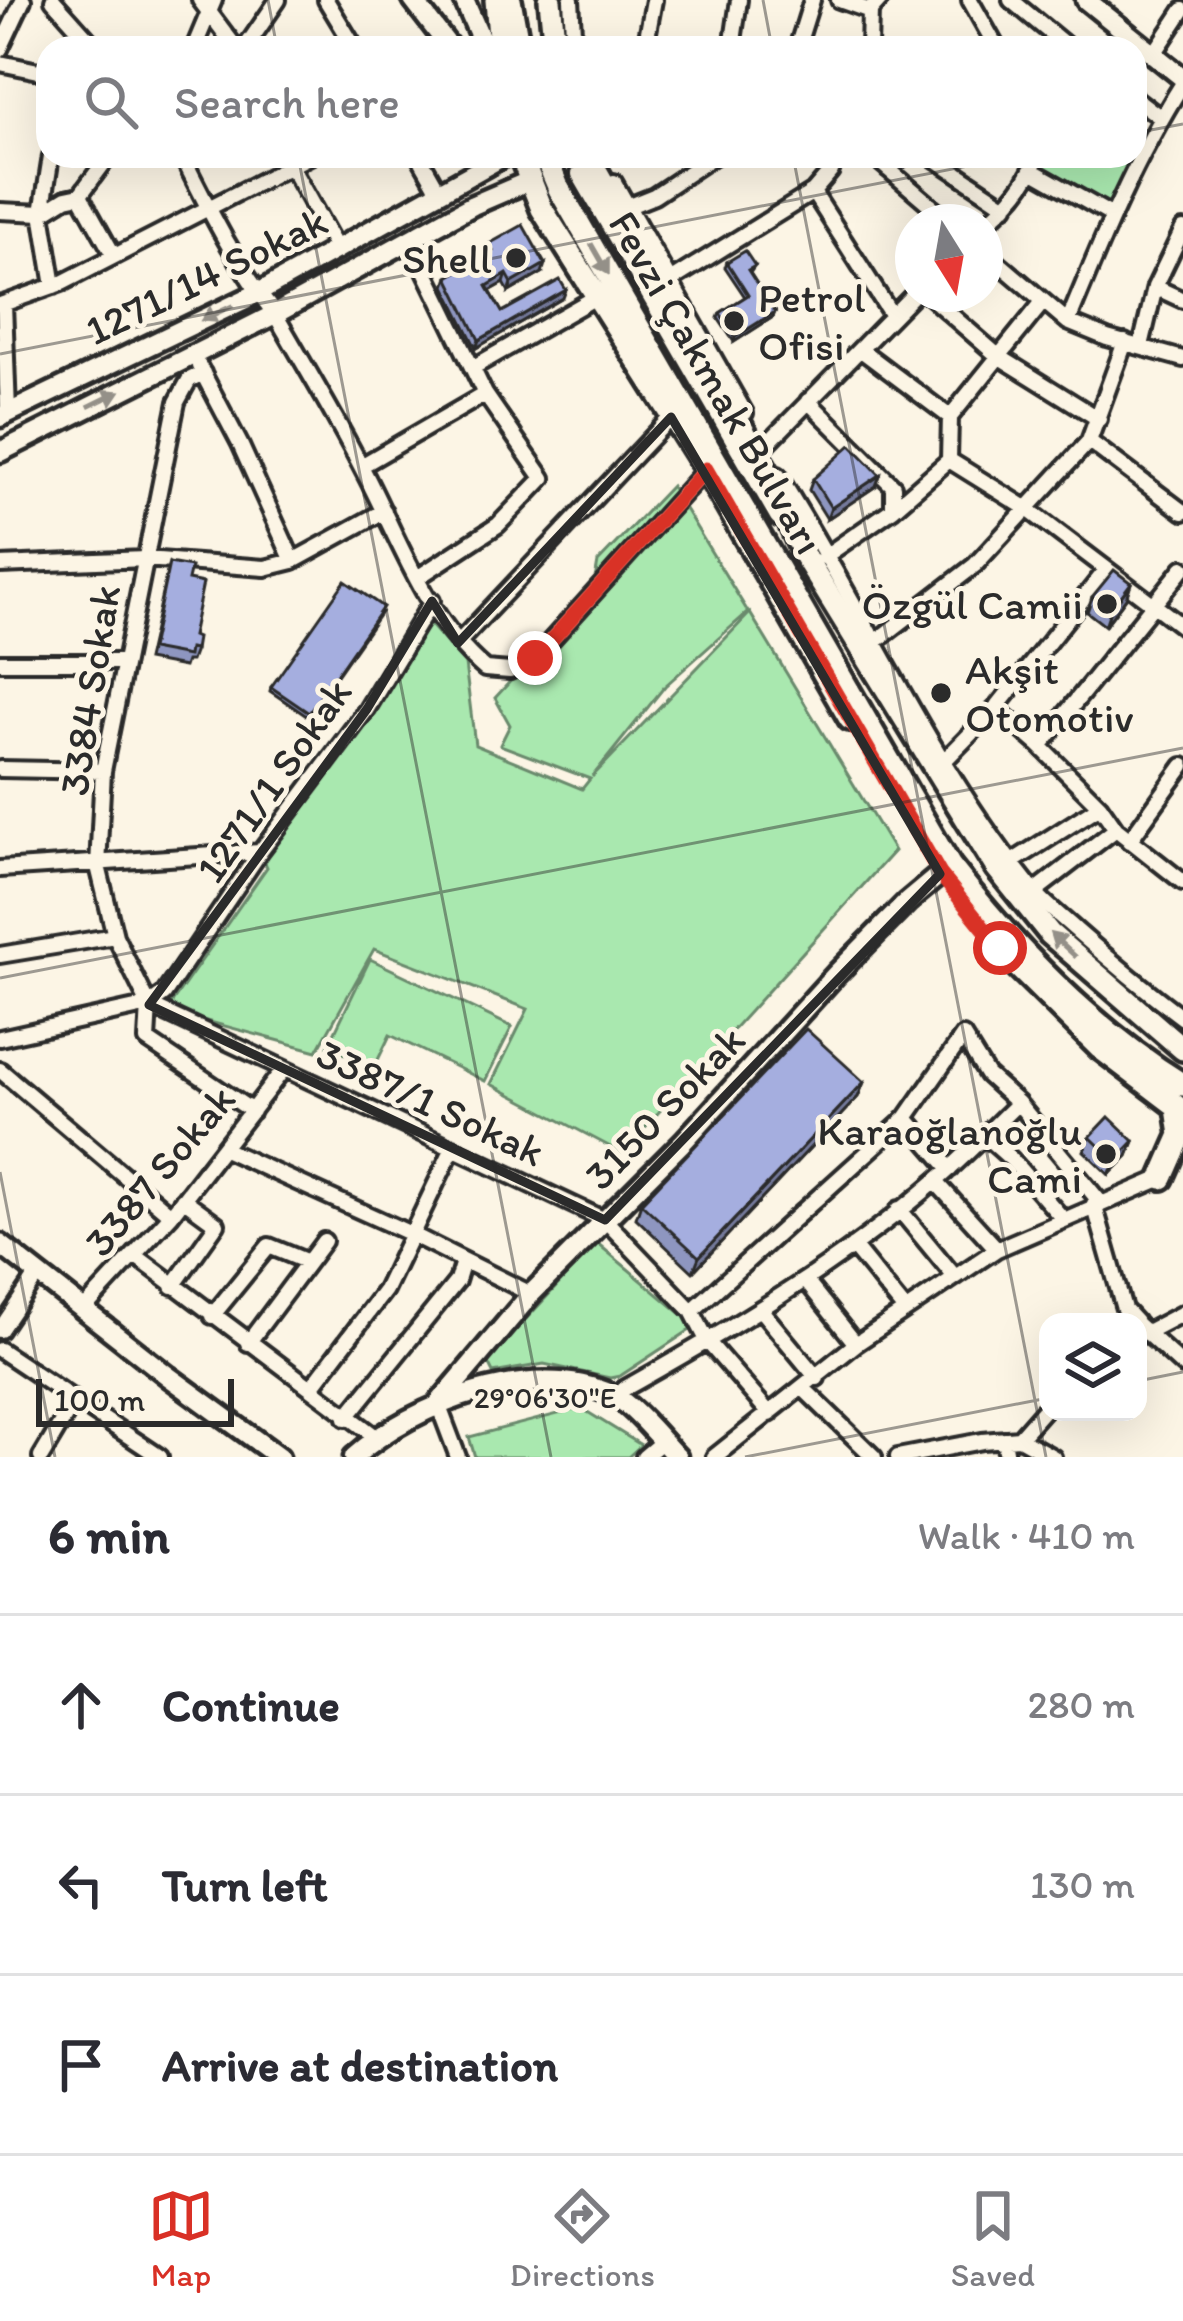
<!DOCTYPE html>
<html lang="en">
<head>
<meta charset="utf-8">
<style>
  :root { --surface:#fff; --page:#f7f7f7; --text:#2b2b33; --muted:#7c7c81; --line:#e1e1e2; --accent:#d93025 }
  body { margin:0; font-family:Itim,sans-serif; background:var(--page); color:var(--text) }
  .controls { position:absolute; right:36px; bottom:36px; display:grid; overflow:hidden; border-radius:24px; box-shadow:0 12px 48px #0002 }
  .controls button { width:108px; height:108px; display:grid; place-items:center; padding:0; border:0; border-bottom:3px solid var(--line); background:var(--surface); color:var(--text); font:60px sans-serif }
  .compass { position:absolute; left:895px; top:204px; width:108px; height:108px; border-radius:50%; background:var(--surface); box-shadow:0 12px 48px #0002; rotate:169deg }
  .scale { position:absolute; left:36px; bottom:30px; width:198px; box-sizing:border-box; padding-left:12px; border:6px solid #2b2b2b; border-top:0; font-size:33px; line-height:42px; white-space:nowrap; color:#2b2b2b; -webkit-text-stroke:9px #fcf5e5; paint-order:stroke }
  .stop { position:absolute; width:36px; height:36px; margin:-27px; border:9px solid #d93025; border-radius:50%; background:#fff }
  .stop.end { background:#d93025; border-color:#fff; box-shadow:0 3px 12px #0008 }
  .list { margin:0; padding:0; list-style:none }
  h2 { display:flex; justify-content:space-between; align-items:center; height:156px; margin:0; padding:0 48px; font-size:51px }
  h2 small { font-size:39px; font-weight:400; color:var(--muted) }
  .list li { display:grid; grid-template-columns:78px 1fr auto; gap:36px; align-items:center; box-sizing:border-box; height:180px; padding:0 48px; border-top:3px solid var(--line) }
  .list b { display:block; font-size:45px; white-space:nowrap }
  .list em { font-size:39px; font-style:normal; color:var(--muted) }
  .icon { flex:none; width:66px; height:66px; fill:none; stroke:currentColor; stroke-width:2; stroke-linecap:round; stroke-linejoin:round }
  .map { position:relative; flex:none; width:1183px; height:1457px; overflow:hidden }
  .search { position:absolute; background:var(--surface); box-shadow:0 12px 48px #0002; left:36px; right:36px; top:36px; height:132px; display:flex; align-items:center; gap:30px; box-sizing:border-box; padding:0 42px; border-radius:36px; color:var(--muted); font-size:45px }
  .sheet { height:696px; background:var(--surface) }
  nav { display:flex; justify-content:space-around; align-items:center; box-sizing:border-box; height:168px; border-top:3px solid var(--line); background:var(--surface); font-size:33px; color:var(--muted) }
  nav a { display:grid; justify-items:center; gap:6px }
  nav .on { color:var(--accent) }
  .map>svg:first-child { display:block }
</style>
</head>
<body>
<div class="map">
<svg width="1183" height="1457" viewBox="0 0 1183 1457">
  <rect width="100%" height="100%" fill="#fcf5e5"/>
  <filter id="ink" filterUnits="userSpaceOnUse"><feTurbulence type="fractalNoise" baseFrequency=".00833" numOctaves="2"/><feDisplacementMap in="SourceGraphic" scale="24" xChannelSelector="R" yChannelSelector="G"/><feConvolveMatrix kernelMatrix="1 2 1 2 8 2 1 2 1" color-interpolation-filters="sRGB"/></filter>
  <g filter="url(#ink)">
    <path fill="#a9e8af" stroke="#6a8a6d" stroke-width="3" d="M1135 147 1142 151 1111 215 1033 171 1037 156H1135Z
      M671 486 748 612 665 686 592 777 750 613 894 851 622 1153 491 1084 528 1009 374 949 317 1051 184 1015 171 1004 267 867 260 852 430 624 465 664 475 745 582 789 590 779 500 745 510 725 495 698 593 591 598 562Z
      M370 959 512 1027 485 1081 390 1035 374 1068 328 1046Z
      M597 1243 696 1326 620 1376 610 1378 544 1364 493 1373 487 1361Z
      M581 1408 641 1445 628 1457H475L469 1437Z"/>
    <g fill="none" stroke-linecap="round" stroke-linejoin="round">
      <path stroke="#d2cdc0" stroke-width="18" stroke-dasharray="18 9" stroke-linecap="butt" d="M571 156 581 174"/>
      <defs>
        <path id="street" d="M53 0 96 48
          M200 0 236 48
          M326 0 355 48
          M571 0 574 48
          M839 0 870 11
          M970 0 997 48
          M1011 0 1069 48
          M196 43 214 0
          M245 48 278 0
          M645 48 654 0
          M732 48 739 0
          M797 48 812 0
          M869 48 870 11 880 0
          M0 49 23 0
          M1154 54 1183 10
          M0 63 48 73
          M1135 98 1161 118
          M182 156C209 210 237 267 275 314 305 366 336 417 363 470 398 536 426 620 485 669L510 671 535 658 706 469
          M285 156 338 251
          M419 156 440 193
          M873 156 950 222
          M931 156 1006 206
          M888 169 904 156
          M1033 171 1111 215
          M614 182 745 413
          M813 192 891 314
          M80 195 114 256
          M629 206 654 196 714 156
          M0 211 42 213 51 156
          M985 224C1007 206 1028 184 1037 156
          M410 240 485 394 543 478 498 525 417 578
          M985 251 1068 322 1107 338 1183 359
          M673 279 813 192 831 171 835 156
          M54 286 42 213 66 198 80 195 109 156
          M1155 287 1183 300
          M927 294 998 356 1099 419
          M4 304 8 412
          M0 305 62 283 310 156
          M1068 322C1102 239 1135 159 1183 83
          M1141 346 1155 287 1183 229
          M861 350 950 417
          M199 366 240 444 293 561
          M472 368 596 297
          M203 373 189 380 177 402 103 771 98 866 115 936 149 1005 164 994 260 852 367 709 432 601
          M808 401 893 486V509
          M1089 441 1183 512
          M764 447 914 294
          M949 460 1026 508 1183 627
          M361 466 485 394
          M778 475C864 610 929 762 1031 888 1044 904 1062 917 1077 931 1112 962 1146 990 1183 1018
          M824 557 893 509 949 460 950 417 1042 303
          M0 565 145 559 265 568 293 561 384 511
          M875 642 975 565 1089 441 1125 342
          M458 643 671 417
          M0 662H124
          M996 708 1040 746 1100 806 1116 829 1183 882
          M1040 746 1183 568
          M945 760 996 708 1106 570
          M0 769 103 771
          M1129 841 1183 766
          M1012 862 1100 806
          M0 869 260 852
          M1034 892 1116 829
          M0 955 115 936
          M149 1005 605 1220 692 1311 708 1342 770 1414
          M149 1005 147 1040 252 1111
          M0 1038 149 1005
          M0 1070 171 1215
          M906 1118 950 1169
          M984 1135 1011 1159 1063 1219
          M224 1149 411 1234 531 1294
          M936 1182 997 1249
          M1094 1204 1124 1309 1136 1322
          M899 1209 955 1277
          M853 1246 904 1309
          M136 1256 376 1437
          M805 1280 856 1344
          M173 1286 217 1224 183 1199
          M760 1309 817 1378
          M82 1311 171 1215 283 1070
          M692 1311 906 1118 963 1036 987 1075 1018 1103 1100 1202
          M212 1316 269 1246 308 1262
          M1138 1325 1183 1366
          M0 1330 37 1275
          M1145 1333 1183 1313
          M248 1343 324 1241
          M0 1350 160 1457
          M311 1388 385 1290 453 1148
          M804 1389 874 1457
          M613 1395C726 1332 839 1265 937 1180 965 1156 991 1129 1018 1103
          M438 1404 458 1457
          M346 1418 457 1281 463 1261
          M1019 1438 1053 1457
          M1004 1439 1007 1457
          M41 1457 75 1400
          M644 1457 663 1441
          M714 1457 856 1344 997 1249 1162 1178
          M898 1457 982 1441 1019 1438 1048 1405"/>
        <path id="secondary" d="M413 0 450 48
          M464 0 485 48
          M1086 0 1183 78
          M581 174 779 516
          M0 417 258 293 504 156
          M0 452 275 314 473 205 529 181
          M0 1244 168 1376 279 1457
          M438 1404 531 1294 684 1141 836 974 907 902 950 866
          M354 1457C414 1403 533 1359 611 1394 631 1403 661 1440 677 1457"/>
        <path id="primary" d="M496 0 500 48
          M510 0 519 48
          M550 0 555 48
          M521 156 542 209 706 469 850 719
          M545 156 559 189 950 866C1016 951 1091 1028 1183 1085
          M588 156 772 481 804 555 996 867 1050 934 1183 1049
          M1012 961 1100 1048 1183 1111
          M1162 1178 1181 1135 1177 1108"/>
      </defs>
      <use href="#street" stroke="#2b2b2b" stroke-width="22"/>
      <use href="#secondary" stroke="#2b2b2b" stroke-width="27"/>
      <use href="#primary" stroke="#2b2b2b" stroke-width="30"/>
      <use href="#street" stroke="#fcf5e5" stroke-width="14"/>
      <use href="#secondary" stroke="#fcf5e5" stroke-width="18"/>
      <use href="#primary" stroke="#fcf5e5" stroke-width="21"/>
    </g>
    <path fill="#8e96c0" stroke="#2b2b2b" stroke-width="3" d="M489 244 542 273 509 292 504 283 490 291 502 312 563 298 476 348 445 286 448 277 487 255 486 252Z
      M727 262 755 266 750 273 775 312 773 317 734 342 718 318 720 313 745 297 725 267Z
      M880 475 876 486 827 519 809 490 813 479Z
      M169 563 188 580 195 650 191 661H186L184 667 147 660Z
      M1131 583 1126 598 1105 626 1087 612 1092 597Z
      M382 611 308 717 270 691 271 687Z
      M864 1082 858 1097 693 1272 636 1218 641 1203Z
      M1090 1137 1134 1141 1128 1156 1109 1175 1084 1151Z"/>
    <path fill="#747a9c" stroke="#2b2b2b" stroke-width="3" d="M545 264 542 273 509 292 512 283Z
      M507 274 504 283 484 294 487 286Z
      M566 290 563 298 476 348 479 340Z
      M775 312 773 317 734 342 735 337Z
      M880 475 876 486 827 519 831 508Z
      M1131 583 1126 598 1105 626 1110 611Z
      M864 1082 858 1097 693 1272 699 1257Z
      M1134 1141 1128 1156 1109 1175 1115 1161Z"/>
    <path fill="#a5aedf" stroke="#2b2b2b" stroke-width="3" d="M523 225 545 264 512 283 507 274 487 286 502 312 560 280 566 290 479 340 448 277 493 251 489 244Z
      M745 251 755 266 748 270 775 312 735 337 720 313 748 295 727 262Z
      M851 445 880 475 831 508 813 479Z
      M169 563 191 567 188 580 203 583 192 636 197 638 195 650 189 649 188 656 151 649Z
      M1114 570 1131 583 1110 611 1092 597Z
      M345 581 383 607 309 713 271 687Z
      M806 1029 864 1082 699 1257 641 1203Z
      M1109 1117 1134 1141 1115 1161 1090 1137Z"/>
    <defs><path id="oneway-solid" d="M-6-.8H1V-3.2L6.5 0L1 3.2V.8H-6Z" transform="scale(3)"/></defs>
    <g fill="#949088">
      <use href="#oneway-solid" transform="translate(600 259) rotate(60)"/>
      <use href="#oneway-solid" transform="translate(217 313) rotate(155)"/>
      <use href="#oneway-solid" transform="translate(104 399) rotate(-26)"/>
      <use href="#oneway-solid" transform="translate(1063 945) rotate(-137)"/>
    </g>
  </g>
  <g fill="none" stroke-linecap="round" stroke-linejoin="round" filter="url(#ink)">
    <path stroke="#d93025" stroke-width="15" d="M535 658 706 469 940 874 1000 948"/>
  </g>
  <path fill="none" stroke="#2b2b2b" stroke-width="9" stroke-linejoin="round" d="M671 417 940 874 605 1220 149 1005 367 709 432 601 458 643Z"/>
  <path fill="none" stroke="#2b2b2b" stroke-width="3" stroke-opacity="0.45" d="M268 0 277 48M763 0 772 48M1135 133 1183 124M298 156 551 1457M793 156 1046 1457M0 354 1019 156M0 978 1183 748M0 1172 55 1457M1138 1381 1183 1372M745 1457 1048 1398"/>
  <g fill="#2b2b2b" stroke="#fcf5e5" stroke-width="4.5">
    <circle cx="516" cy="258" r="12"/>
    <circle cx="734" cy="321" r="12"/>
    <circle cx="1107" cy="604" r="12"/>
    <circle cx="941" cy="693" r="12"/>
    <circle cx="1106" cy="1154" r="12"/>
  </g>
  <g text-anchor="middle" stroke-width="10" stroke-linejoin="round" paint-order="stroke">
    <g font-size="42" fill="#2b2b2b" stroke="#fcf5e5" text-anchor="end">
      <text x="492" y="273">Shell</text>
      <text x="758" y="312" text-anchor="start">Petrol<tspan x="758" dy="48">Ofisi</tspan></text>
      <text x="1083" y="619">Özgül Camii</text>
      <text x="965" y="684" text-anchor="start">Akşit<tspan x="965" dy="48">Otomotiv</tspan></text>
      <text x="1082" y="1145">Karaoğlanoğlu<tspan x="1082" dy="48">Cami</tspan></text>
    </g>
    <g font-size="42" fill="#2b2b2b" stroke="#fcf5e5">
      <text transform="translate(206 275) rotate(-26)" y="15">1271/14 Sokak</text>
      <text transform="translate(717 382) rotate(60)" y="15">Fevzi Çakmak Bulvarı</text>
      <text transform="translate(89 690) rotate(-81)" y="15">3384 Sokak</text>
      <text transform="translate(273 780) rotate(-55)" y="15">1271/1 Sokak</text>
      <text transform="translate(431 1102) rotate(25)" y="15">3387/1 Sokak</text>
      <text transform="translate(664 1107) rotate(-46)" y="15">3150 Sokak</text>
      <text transform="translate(159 1170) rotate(-50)" y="15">3387 Sokak</text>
    </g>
  </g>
  <g font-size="30" text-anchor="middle" fill="#2b2b2b" stroke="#fcf5e5" stroke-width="10" stroke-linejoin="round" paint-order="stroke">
    <text x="545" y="1408">29°06'30"E</text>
  </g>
</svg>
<div class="controls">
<button><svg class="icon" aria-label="layers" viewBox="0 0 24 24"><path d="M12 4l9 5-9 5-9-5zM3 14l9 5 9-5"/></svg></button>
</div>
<svg class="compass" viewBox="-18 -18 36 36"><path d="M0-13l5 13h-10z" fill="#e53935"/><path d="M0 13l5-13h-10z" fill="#7c7c81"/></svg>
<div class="scale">100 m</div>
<div class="stop" style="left:1000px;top:948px"></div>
<div class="stop end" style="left:535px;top:658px"></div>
<div class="search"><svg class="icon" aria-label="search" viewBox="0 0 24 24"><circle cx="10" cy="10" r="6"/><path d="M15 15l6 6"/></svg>Search here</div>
</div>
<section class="sheet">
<h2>6 min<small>Walk · 410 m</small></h2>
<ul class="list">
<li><svg class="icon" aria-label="ahead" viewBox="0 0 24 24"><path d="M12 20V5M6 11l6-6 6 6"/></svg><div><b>Continue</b></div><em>280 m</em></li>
<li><svg class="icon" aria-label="left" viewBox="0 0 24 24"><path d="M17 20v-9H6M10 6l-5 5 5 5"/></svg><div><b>Turn left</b></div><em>130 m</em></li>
<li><svg class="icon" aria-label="arrive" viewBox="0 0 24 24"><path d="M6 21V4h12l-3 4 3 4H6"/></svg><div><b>Arrive at destination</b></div></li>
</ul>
</section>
<nav>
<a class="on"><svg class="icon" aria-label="map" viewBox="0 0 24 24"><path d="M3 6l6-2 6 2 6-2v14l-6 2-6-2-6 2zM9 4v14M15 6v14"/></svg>Map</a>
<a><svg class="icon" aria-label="directions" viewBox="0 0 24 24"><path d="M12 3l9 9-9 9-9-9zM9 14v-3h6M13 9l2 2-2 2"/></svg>Directions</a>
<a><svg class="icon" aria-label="saved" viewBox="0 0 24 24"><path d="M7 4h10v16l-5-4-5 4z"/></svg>Saved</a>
</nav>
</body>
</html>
